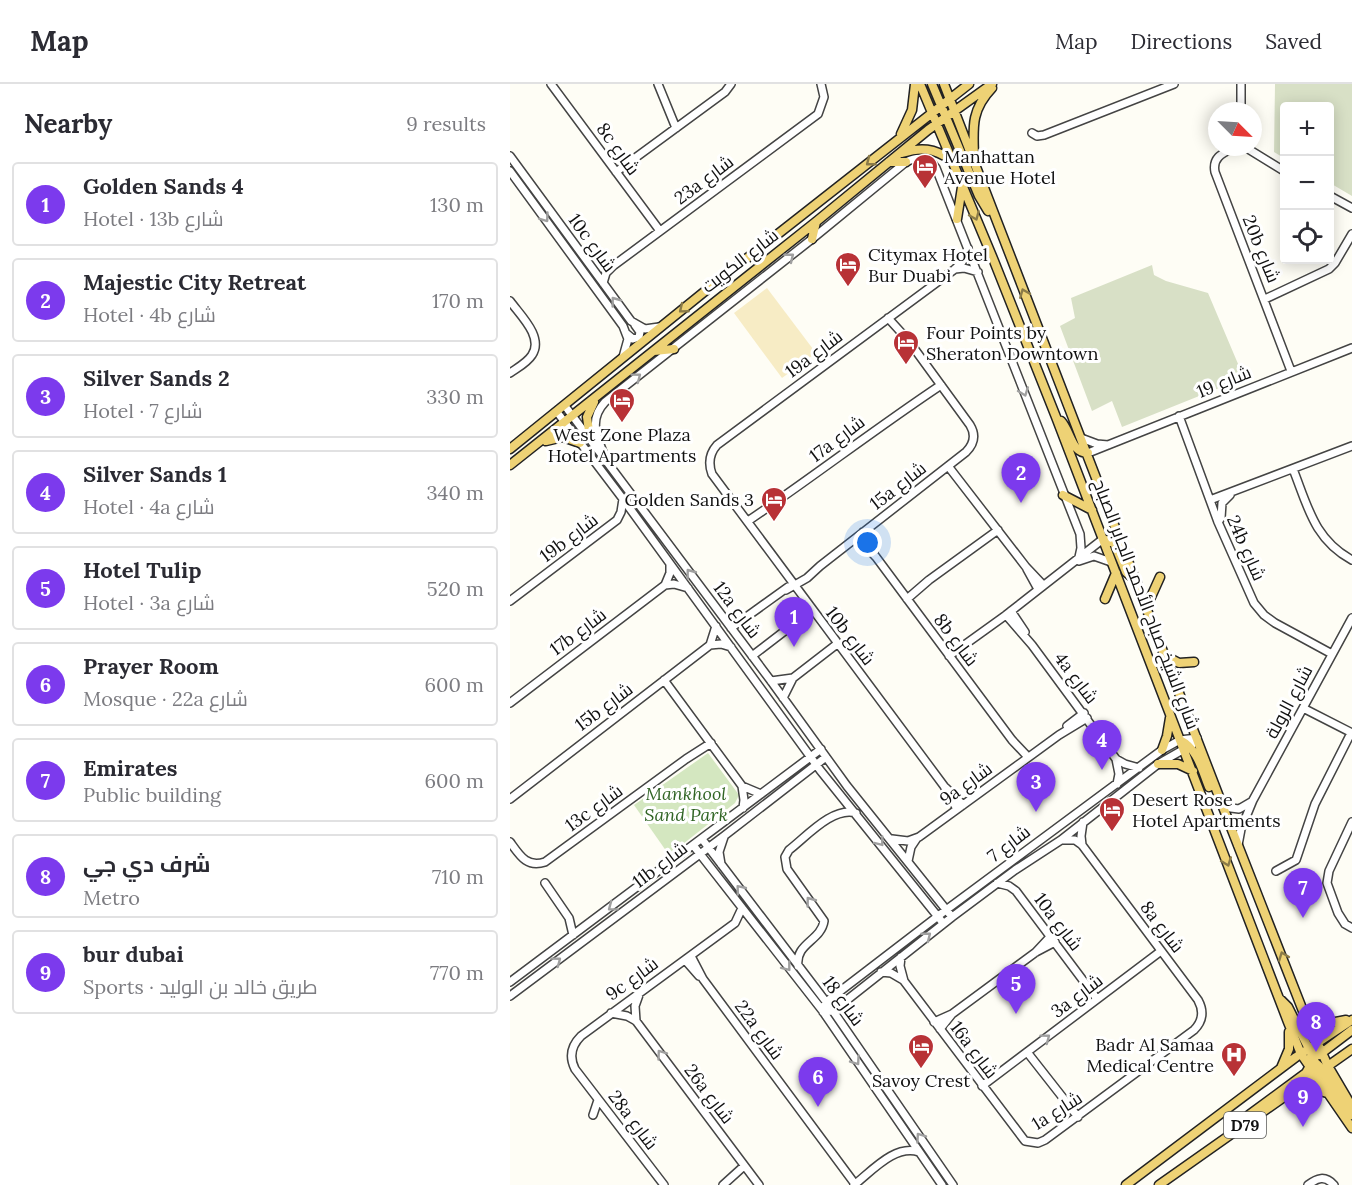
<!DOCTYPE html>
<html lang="en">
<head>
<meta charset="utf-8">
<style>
  :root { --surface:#fff; --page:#f7f7f7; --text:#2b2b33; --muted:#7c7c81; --line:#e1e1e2; --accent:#7c3aed }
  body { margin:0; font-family:Lora,Cairo,serif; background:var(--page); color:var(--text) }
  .controls { position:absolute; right:18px; top:18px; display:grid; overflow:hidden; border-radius:6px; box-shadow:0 3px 15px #0003 }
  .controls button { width:54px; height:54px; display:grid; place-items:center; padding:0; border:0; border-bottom:2px solid var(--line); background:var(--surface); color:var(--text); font:30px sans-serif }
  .compass { position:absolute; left:698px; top:18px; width:54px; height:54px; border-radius:50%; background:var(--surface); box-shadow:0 3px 15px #0003; rotate:114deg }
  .you { position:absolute; left:358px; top:459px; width:21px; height:21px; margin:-15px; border:4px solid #fff; border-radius:50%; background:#1a73e8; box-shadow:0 0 0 9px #1a73e833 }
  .badge { display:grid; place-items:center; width:39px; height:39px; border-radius:50%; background:var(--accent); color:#fff; font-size:20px; font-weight:700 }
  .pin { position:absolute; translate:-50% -50px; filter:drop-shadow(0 2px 3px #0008) }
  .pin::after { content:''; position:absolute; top:32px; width:21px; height:18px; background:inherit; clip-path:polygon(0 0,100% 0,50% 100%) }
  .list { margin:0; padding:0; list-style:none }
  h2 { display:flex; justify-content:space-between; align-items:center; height:78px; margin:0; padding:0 24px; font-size:26px }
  h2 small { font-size:20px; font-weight:400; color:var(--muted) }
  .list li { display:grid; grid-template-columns:39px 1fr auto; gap:18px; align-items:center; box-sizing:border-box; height:84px; margin:0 12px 12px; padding:0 12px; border:2px solid var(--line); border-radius:6px }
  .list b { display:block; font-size:22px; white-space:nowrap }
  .list p { margin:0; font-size:20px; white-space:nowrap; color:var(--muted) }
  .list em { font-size:20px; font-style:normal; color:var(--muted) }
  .icon { flex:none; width:33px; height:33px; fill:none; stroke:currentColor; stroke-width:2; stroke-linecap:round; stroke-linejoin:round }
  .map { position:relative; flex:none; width:842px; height:1101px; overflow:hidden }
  header { display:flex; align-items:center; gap:36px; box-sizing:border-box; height:84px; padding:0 30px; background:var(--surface); border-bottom:2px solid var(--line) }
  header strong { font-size:28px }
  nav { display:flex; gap:33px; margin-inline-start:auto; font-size:21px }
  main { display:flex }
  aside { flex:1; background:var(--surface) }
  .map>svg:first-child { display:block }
</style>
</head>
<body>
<header>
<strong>Map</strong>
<nav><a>Map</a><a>Directions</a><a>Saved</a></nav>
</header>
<main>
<aside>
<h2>Nearby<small>9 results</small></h2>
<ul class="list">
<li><span class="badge">1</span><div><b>Golden Sands 4</b><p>Hotel · 13b شارع</p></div><em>130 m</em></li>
<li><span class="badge">2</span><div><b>Majestic City Retreat</b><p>Hotel · 4b شارع</p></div><em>170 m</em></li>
<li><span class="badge">3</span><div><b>Silver Sands 2</b><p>Hotel · شارع 7</p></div><em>330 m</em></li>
<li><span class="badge">4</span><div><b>Silver Sands 1</b><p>Hotel · 4a شارع</p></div><em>340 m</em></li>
<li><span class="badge">5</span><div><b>Hotel Tulip</b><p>Hotel · 3a شارع</p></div><em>520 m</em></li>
<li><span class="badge">6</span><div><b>Prayer Room</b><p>Mosque · 22a شارع</p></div><em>600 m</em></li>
<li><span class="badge">7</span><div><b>Emirates</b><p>Public building</p></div><em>600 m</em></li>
<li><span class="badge">8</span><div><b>شرف دي جي</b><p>Metro</p></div><em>710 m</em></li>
<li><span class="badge">9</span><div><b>bur dubai</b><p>Sports · طريق خالد بن الوليد</p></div><em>770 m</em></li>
</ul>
</aside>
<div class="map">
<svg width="842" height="1101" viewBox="0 0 842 1101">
  <rect width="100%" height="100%" fill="#fefdf5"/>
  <path fill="#d4e7c0" d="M198 669 229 711 225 719 159 771 124 721Z"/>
  <path fill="#f7ecc5" d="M257 204 306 269 272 294 224 229Z"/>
  <path fill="#d8e0c6" d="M765 0H842V112L820 99V22H774V74L764 68Z
    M642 181 644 191 656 197 698 209 734 294 612 343 602 317 582 327 550 242 565 234 561 214Z"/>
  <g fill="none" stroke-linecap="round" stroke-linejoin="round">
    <defs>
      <path id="minor" d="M41 0 150 147
        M148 0 166 44
        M731 27V0
        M522 49 527 52 534 51 664 0
        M725 63C713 69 702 73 705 88L781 287
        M735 63 774 87
        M0 72 121 237 135 245 149 243
        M0 87 113 242 118 255 113 273
        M106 88 215 8 221 0
        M820 112 842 124
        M445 185 454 184 468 188
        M93 199 96 189 103 182 308 30 314 13 311 0
        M755 215 819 185 825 179 842 150
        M0 217C10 231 34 253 22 271 17 279 7 284 0 289
        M117 250 123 255 129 253 130 248 125 241
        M55 322 261 597 337 702 442 833
        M47 328 113 415 310 686 433 839
        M669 332 708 438 744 519 754 531 765 539 822 570
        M571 354 587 360 598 361
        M578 369 842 264
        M95 373C87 353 78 336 95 318L302 155 396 78C408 72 418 72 426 84L570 450 571 464 569 473
        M438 382 516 483 533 501
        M783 385C798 423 804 455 842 476
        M700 416 842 362
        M238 437C303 393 365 345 431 301
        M708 438 711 434 712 419 720 411
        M353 448 364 468
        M347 453 366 473 502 656 518 673
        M569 477 584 472 601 478
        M517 485 528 505
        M155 501 164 500 178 504
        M276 506 297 494 310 482 456 368C464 360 466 351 460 341L398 256 378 234
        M397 515 419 496 488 446
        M0 517 107 436 111 428 113 415
        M501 527 515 548
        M496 531 522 561 606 675 615 680 629 684
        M221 544 278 503
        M200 561 211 560 221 563
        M242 572 302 526
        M439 572 496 531 593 455
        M154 596 232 702 234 716 233 724
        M261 597 283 594 327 560
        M273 614 283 594
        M0 619 155 501 160 489V481
        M793 624 842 649
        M557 642 574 629
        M606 675 609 690 607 700
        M232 702 251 710
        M436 704 453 721
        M0 715 200 561 206 542
        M713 723 729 725 741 718
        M447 725 434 702 202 390C198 379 199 370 207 361L445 185 452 178 458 164
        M842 738 819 787 817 799 828 829 835 840 842 844
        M192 755 323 927 443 1101
        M382 755 398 757 409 753 549 651 577 634
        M0 758C10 772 17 784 35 778L176 675 201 659
        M183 761 312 926 432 1101
        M572 761 571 752 573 738
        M728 761 731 745 743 716 842 534
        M398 777 401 763 407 754
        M211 780 209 768 214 753
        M766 787 786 776 805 720 841 649
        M35 799 59 834 63 851
        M487 799 499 802 506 807 587 915
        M526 868 541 852
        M181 872 193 895 345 1100
        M391 873 390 882 394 897 515 1057 528 1059 535 1056 684 946C693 937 694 927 688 916L572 761 565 756H551
        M175 876 189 892
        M288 882C285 859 311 857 314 837L277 785 275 773 279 766C296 753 323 722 346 729
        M371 888 381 889 393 896
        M0 898 311 665
        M0 912 214 752 316 673
        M312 926 316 918 436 826 652 666 670 656 687 654
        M313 928 323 927 442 833 505 786 551 756 648 680 683 660 687 654
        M101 929 117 932 126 937 249 1101
        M126 937 125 922 130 908
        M424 938 442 930
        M430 945 442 930 526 868 545 858
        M517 968 568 1033
        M472 1002 651 867
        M83 1031 88 1016
        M154 1101 65 985C59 973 61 962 71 952L225 839 232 824
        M213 1101 234 1082
        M344 1101C362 1087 385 1060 409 1068
        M798 1101C807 1094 815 1091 824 1101"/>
      <path id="major" d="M410 0 484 177 546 333 778 938 791 970 842 1044
        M422 0 469 112 478 127
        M434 0 713 723 793 927 818 982 842 1023
        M391 50 402 26 405 0
        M392 69C411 63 424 64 441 76
        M464 72C463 43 461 26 482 4
        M379 78H396
        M447 135 452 103
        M302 155 306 138
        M144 267 164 265
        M551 337C561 348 561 369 578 369
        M80 354 77 333 84 318
        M36 357 53 353 70 359
        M0 365 194 208 459 0
        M0 381 307 137 418 46 482 0
        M553 411 582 426
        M593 455 604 459 616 488 627 498
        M595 515 606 489
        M636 524 650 493
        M654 571 669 579 684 578
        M670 656C688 665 692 686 699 703
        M652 666 657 652 660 634
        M648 680H668L683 687
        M771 916 778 923 801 969
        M795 929 815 940 836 936
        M809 971 842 946
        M800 974 809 982 842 1031
        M771 984 779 965V948
        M788 1005 800 1004 817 1009
        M734 1039 739 1031 796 989 805 973 807 959
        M616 1101 786 973 842 936
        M649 1101 842 965"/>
    </defs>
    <use href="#minor" stroke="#444" stroke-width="10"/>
    <use href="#major" stroke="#222" stroke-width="11"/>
    <use href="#minor" stroke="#fff" stroke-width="7"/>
    <use href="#major" stroke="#eed275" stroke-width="8"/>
  </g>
  <defs><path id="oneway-chevron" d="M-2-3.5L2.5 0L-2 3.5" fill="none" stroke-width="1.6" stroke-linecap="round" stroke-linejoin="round" transform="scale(1.5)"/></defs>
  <g stroke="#8b7b48">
    <use href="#oneway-chevron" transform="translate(360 78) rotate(142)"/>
    <use href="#oneway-chevron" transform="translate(465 132) rotate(67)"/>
    <use href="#oneway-chevron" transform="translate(514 209) rotate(-112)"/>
    <use href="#oneway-chevron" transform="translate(173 225) rotate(141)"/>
    <use href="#oneway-chevron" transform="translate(717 778) rotate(69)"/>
    <use href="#oneway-chevron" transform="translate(773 872) rotate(-111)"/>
  </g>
  <g stroke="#a0a0a0">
    <use href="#oneway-chevron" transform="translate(35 134) rotate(54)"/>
    <use href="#oneway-chevron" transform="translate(280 173) rotate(-39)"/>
    <use href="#oneway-chevron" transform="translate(105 217) rotate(-127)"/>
    <use href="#oneway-chevron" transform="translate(127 293) rotate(-37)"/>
    <use href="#oneway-chevron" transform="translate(514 308) rotate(69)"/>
    <use href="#oneway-chevron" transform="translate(180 489) rotate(-127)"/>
    <use href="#oneway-chevron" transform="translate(370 758) rotate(52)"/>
    <use href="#oneway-chevron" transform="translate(230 805) rotate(-129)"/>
    <use href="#oneway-chevron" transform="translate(300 817) rotate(-127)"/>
    <use href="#oneway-chevron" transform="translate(102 823) rotate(143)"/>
    <use href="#oneway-chevron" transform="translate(417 852) rotate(-38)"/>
    <use href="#oneway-chevron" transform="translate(47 877) rotate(-37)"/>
    <use href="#oneway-chevron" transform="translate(277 883) rotate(52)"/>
    <use href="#oneway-chevron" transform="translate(536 954) rotate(-37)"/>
    <use href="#oneway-chevron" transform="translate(151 970) rotate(-126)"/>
    <use href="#oneway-chevron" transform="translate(346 977) rotate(55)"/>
    <use href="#oneway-chevron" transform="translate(410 1053) rotate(-125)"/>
  </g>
  <defs>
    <symbol id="hotel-pin" viewBox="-11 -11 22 30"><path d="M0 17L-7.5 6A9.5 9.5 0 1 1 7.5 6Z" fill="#b83236" stroke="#fff"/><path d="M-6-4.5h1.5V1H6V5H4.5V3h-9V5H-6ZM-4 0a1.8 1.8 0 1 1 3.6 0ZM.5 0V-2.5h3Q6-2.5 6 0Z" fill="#fff"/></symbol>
    <symbol id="hospital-pin" viewBox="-11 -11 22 30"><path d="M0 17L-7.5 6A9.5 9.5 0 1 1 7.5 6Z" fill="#b83236" stroke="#fff"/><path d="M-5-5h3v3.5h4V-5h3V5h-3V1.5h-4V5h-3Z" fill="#fff"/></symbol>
  </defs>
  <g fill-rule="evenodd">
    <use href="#hotel-pin" x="400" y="68" width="30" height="40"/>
    <use href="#hotel-pin" x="323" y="166" width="30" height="40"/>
    <use href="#hotel-pin" x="381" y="244" width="30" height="40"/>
    <use href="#hotel-pin" x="97" y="302" width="30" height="40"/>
    <use href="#hotel-pin" x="249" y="401" width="30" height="40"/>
    <use href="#hotel-pin" x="587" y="711" width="30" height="40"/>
    <use href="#hotel-pin" x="396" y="948" width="30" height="40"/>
    <use href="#hospital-pin" x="709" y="956" width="30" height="40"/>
  </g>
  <g text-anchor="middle" stroke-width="6" stroke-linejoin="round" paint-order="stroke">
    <rect fill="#fff" stroke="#585858" stroke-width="1.5" x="714" y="1028" width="42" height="26" rx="4.5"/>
    <g font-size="16" font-weight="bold" fill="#111">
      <text x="735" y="1047">D79</text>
    </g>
    <g font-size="18" fill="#111" stroke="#fff">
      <text transform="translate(108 65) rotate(54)" y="6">8c شارع</text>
      <text transform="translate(194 96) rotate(-37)" y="6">23a شارع</text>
      <text transform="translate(82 159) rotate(54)" y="6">10c شارع</text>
      <text transform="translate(751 165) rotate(68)" y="6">20b شارع</text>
      <text transform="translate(230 177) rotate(-38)" y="6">شارع الكويت</text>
      <text transform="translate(304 270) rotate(-37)" y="6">19a شارع</text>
      <text transform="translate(714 298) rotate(-22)" y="6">شارع 19</text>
      <text transform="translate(327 355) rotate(-37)" y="6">17a شارع</text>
      <text transform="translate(388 402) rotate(-38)" y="6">15a شارع</text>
      <text transform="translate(59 454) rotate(-37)" y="6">19b شارع</text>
      <text transform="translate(736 464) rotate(66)" y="6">24b شارع</text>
      <text transform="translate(636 520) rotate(69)" y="6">شارع الشيخ صباح الأحمد الجابر الصباح</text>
      <text transform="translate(227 526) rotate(53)" y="6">12a شارع</text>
      <text transform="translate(68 548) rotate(-37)" y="6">17b شارع</text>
      <text transform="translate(340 552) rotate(53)" y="6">10b شارع</text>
      <text transform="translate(446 556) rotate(53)" y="6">8b شارع</text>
      <text transform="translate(566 594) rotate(53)" y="6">4a شارع</text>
      <text transform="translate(779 618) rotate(-62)" y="6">شارع الرولة</text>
      <text transform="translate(94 623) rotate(-37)" y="6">15b شارع</text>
      <text transform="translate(456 700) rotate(-36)" y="6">9a شارع</text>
      <text transform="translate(84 724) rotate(-36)" y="6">13c شارع</text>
      <text transform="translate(499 760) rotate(-37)" y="6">شارع 7</text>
      <text transform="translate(150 781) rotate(-37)" y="6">11b شارع</text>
      <text transform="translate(548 838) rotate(53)" y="6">10a شارع</text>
      <text transform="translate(652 843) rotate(53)" y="6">8a شارع</text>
      <text transform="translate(122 895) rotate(-36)" y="6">9c شارع</text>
      <text transform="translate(567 912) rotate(-37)" y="6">3a شارع</text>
      <text transform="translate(333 917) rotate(54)" y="6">شارع 18</text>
      <text transform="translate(249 946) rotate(54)" y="6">22a شارع</text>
      <text transform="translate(464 966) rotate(53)" y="6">16a شارع</text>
      <text transform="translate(199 1010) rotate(53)" y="6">26a شارع</text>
      <text transform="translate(547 1027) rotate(-32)" y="6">1a شارع</text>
      <text transform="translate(123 1036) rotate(53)" y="6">28a شارع</text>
    </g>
    <g font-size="18" fill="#111" stroke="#fff" text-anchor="start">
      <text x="434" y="79">Manhattan<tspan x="434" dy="21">Avenue Hotel</tspan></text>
      <text x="358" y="177">Citymax Hotel<tspan x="358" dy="21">Bur Duabi</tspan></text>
      <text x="416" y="255">Four Points by<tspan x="416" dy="21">Sheraton Downtown</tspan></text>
      <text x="112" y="357" text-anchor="middle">West Zone Plaza<tspan x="112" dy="21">Hotel Apartments</tspan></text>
      <text x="244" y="422" text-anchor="end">Golden Sands 3</text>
      <text x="622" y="722">Desert Rose<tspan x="622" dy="21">Hotel Apartments</tspan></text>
      <text x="704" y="967" text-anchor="end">Badr Al Samaa<tspan x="704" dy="21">Medical Centre</tspan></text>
      <text x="411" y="1003" text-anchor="middle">Savoy Crest</text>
    </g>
    <g font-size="18" font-style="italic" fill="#316525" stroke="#fff">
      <text x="176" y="716">Mankhool<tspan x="176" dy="21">Sand Park</tspan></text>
    </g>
  </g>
</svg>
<div class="controls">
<button>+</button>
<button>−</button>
<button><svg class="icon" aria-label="locate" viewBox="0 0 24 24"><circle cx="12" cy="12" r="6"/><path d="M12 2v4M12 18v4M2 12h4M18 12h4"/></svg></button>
</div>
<svg class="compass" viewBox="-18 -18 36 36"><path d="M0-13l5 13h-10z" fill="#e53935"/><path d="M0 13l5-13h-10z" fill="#7c7c81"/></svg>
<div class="you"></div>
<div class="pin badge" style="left:284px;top:563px">1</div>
<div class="pin badge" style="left:511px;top:419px">2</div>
<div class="pin badge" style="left:526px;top:728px">3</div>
<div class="pin badge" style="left:592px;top:686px">4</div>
<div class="pin badge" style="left:506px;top:930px">5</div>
<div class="pin badge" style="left:308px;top:1023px">6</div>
<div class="pin badge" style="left:793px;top:834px">7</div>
<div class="pin badge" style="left:806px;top:968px">8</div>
<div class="pin badge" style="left:793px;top:1043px">9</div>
</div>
</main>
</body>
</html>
